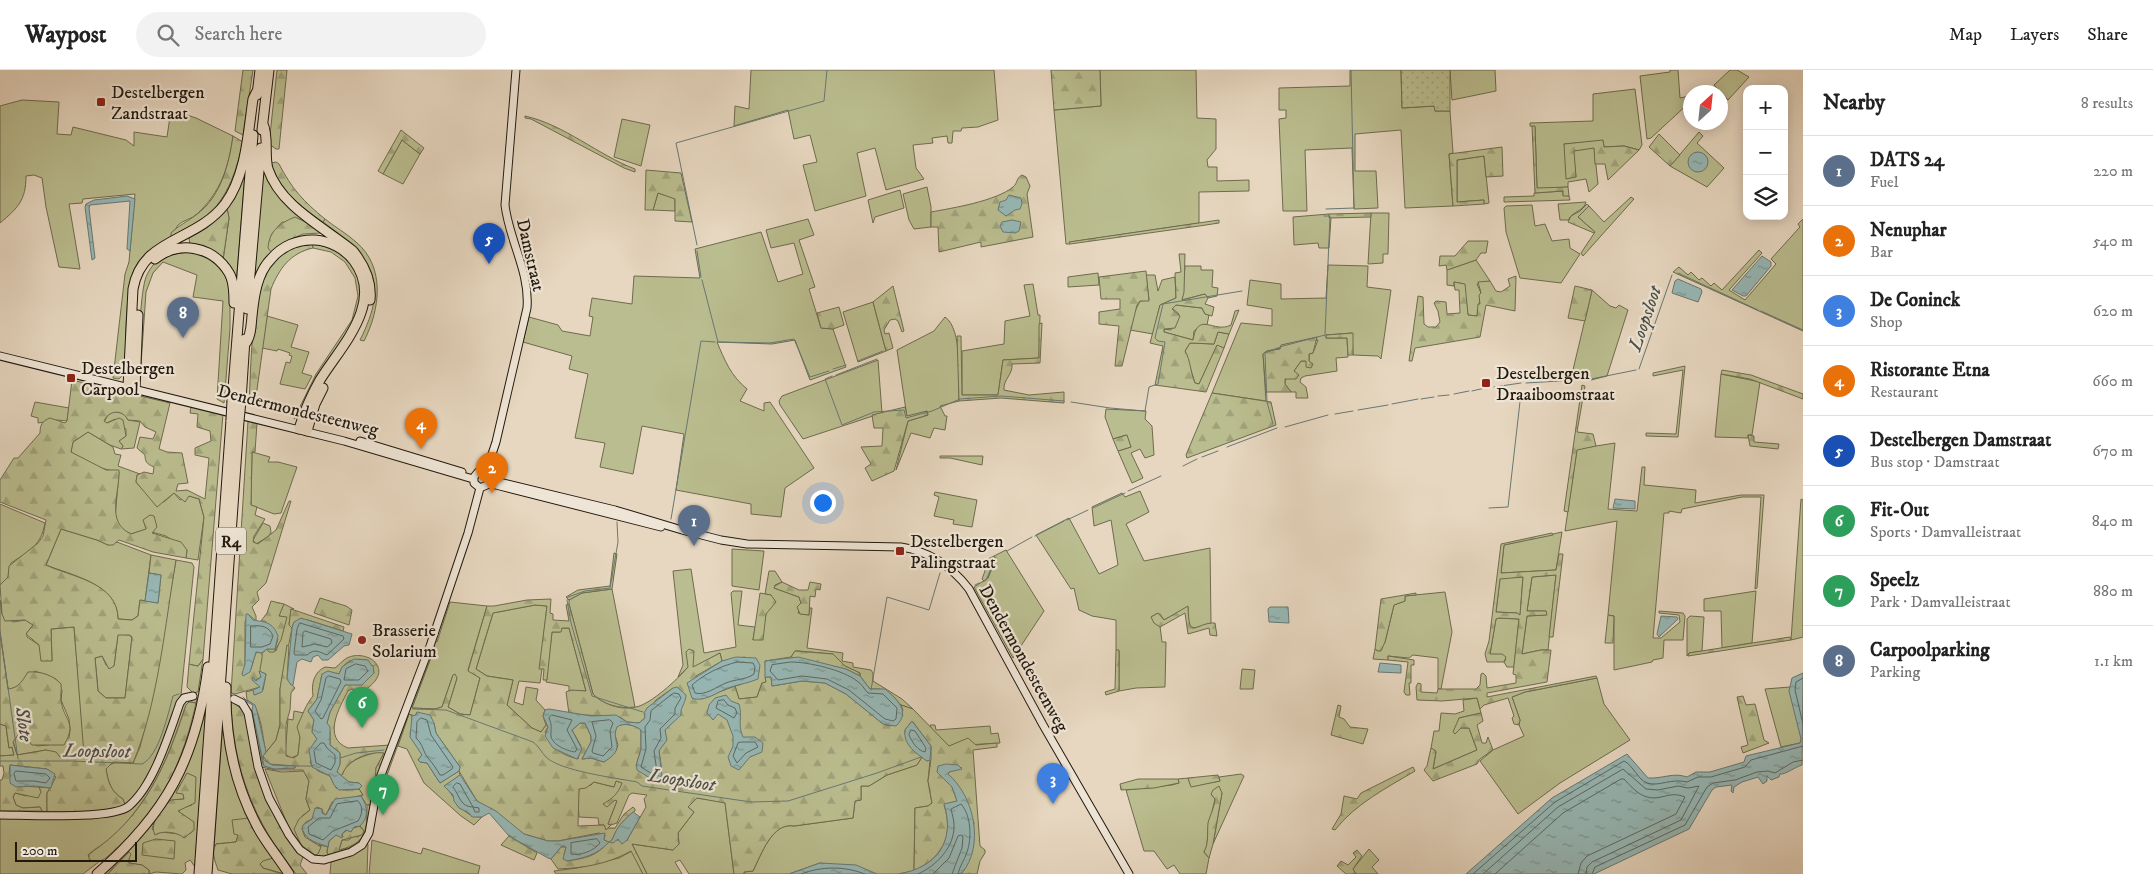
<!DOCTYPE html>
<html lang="en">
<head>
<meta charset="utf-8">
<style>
  :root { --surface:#fff; --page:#f2f2f2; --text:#222; --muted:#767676; --line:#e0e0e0; --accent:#8f2418 }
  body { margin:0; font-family:"IM FELL DW Pica",serif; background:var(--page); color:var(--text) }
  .controls { position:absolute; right:15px; top:15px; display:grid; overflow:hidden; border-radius:10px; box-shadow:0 2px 12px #0003 }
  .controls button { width:45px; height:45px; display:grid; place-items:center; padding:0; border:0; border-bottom:1px solid var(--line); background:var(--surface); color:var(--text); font:25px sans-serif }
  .compass { position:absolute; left:1683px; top:15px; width:45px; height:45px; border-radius:50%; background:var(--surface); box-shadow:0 2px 12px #0003; rotate:27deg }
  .scale { position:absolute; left:15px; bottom:12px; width:122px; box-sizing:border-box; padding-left:5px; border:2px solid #21190e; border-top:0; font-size:14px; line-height:18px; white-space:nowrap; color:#21190e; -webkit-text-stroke:4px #efe5d6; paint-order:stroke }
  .you { position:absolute; left:822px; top:432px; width:18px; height:18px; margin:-12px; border:4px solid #fff; border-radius:50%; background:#1a73e8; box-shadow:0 0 0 8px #1a73e833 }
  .badge { display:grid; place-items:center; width:32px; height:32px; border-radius:50%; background:var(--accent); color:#fff; font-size:16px; font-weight:700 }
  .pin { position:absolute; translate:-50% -41px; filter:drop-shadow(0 1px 2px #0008) }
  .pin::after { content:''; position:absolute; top:26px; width:18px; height:15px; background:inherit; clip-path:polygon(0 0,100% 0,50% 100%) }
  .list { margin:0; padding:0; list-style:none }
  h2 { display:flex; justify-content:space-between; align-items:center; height:65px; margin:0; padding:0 20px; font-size:21px }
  h2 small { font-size:16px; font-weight:400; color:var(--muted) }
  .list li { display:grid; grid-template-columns:32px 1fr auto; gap:15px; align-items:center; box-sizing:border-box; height:70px; padding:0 20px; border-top:1px solid var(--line) }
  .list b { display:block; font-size:19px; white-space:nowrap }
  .list p { margin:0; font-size:16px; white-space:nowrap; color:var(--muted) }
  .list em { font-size:16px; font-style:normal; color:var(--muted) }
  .icon { flex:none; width:28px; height:28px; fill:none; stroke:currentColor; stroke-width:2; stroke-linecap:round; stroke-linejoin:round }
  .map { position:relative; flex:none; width:1803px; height:804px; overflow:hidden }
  header { display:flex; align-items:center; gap:30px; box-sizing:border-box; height:70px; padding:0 25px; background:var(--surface); border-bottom:1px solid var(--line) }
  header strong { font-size:24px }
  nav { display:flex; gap:28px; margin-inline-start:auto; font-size:18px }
  .search { width:350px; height:45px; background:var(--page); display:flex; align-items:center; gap:12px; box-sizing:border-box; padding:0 18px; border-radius:28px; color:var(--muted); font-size:19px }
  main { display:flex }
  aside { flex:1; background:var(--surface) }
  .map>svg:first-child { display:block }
</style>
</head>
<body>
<header>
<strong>Waypost</strong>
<div class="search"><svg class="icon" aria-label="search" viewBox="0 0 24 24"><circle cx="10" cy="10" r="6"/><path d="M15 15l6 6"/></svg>Search here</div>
<nav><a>Map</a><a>Layers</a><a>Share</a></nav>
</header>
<main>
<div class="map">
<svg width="1803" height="804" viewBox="0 0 1803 804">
  <defs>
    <pattern id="forest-firs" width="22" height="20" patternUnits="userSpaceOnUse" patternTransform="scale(1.25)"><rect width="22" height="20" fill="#babd8f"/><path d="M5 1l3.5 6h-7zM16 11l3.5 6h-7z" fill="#a0a27a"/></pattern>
    <pattern id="garden-dots" width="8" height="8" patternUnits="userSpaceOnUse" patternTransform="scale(1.25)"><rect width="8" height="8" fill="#babd8f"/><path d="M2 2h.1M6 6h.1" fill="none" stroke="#a0a27a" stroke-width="1.8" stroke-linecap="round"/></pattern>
    <pattern id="water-ripples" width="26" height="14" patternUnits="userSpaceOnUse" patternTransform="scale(1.25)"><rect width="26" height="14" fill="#97b8b6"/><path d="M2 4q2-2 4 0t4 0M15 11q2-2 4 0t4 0" fill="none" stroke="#7b9592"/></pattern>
  </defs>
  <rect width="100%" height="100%" fill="#e7d7c0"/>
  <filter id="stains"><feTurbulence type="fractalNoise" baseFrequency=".004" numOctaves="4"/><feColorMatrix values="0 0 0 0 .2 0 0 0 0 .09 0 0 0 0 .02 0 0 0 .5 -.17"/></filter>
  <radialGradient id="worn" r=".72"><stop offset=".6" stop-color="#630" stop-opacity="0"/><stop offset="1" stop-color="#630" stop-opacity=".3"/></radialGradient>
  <path fill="#babd8f" stroke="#6e6b4e" d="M751 0H994L998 50 978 57 962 58 961 61H953L952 73H948L947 66 932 68 933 73 913 75 916 98 924 109 886 120 875 78 857 83 866 126 815 141 803 95 817 92 810 65 794 69 788 40 734 56 735 36 749 39Z
    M1100 0H1196L1197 48 1216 49V79L1207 90 1208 97H1217V111L1249 110V121L1199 122V153L1070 172V174H1066L1054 40 1101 36Z
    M1350 0H1401L1402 38 1435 36V41H1450L1453 83 1449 84 1453 136 1405 138 1401 60 1355 64V101H1376L1378 138 1354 139 1352 78 1305 80 1307 141H1283L1279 49 1286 48V40H1279V18L1350 16Z
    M1450 0H1495L1496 21 1452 30Z
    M1670 0H1678L1680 28 1690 26V32L1651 68 1647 69 1640 6 1670 2Z
    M1730 0H1737L1749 7 1728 30 1714 15Z
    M1635 19 1642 75 1639 80 1624 76 1604 77 1603 71 1564 74 1576 107 1573 81 1594 77 1598 114 1589 122 1586 109 1568 112V117L1537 119 1535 57 1530 56V53L1593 51V24Z
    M22 30 59 32 57 64 71 65 73 57 126 70 134 76V62L167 67 171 40 196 48 233 66C229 96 221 122 197 144 192 149 183 150 178 155 175 159 174 165 169 168 158 176 145 181 137 194 124 215 126 276 125 303L119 309 113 308 125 204 129 192 135 124 83 129 82 133 69 134 80 199 59 197 46 137 42 108 34 105 26 106C26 130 18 138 0 153V36Z
    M622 49 650 55 641 96 614 87Z
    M1699 62 1703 66 1697 73 1724 98 1707 117 1670 96Z
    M402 70 420 84 403 114 383 104Z
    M1484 86 1489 133 1484 134V130L1457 132V90Z
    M246 92 236 215 223 190 229 148 227 138Z
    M263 93 268 104 314 155 282 152 271 165 272 183 253 217Z
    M927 117 931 137V157L914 159 909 150 903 124Z
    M900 120 904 138 875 147 873 153 868 130Z
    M1563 121V125L1569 126 1570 130 1504 132V127L1534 126V123Z
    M658 123 675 128V141L653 140Z
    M1631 127 1634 129 1583 186 1581 183 1595 162 1578 147 1589 136 1604 152Z
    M1586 132C1584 141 1573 141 1568 150H1560L1558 134Z
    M1532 135 1535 156 1545 154 1552 171 1569 169 1570 178 1580 184 1561 213 1520 208 1506 162 1504 138 1506 136Z
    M1371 143H1389L1388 184H1383V193L1368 194Z
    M1329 144 1331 148 1329 178H1319L1318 173 1294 175 1293 147Z
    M325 149C335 157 346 163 356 172 386 197 380 240 364 271L360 270C390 211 372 188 323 152Z
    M808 149 814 165 799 170 815 217 809 219 821 258 833 259 846 297 810 310 795 270 772 274 717 272C725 291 731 306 747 319L740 331 764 341V333L770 332 814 398 785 418 781 447 751 444V434L676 420 684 364 642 356 633 404 600 397 605 373 575 368 588 304 569 299 572 286 523 272 529 247 558 255 562 261 590 266 593 247 589 246 592 228 632 234 634 206 700 208 695 179 761 162 778 212 803 204 794 173 771 178 766 160Z
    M1803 149V261L1673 202 1679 197 1688 205 1691 202 1699 210 1702 208 1711 216 1714 213 1722 220 1759 180 1762 183 1729 220 1745 230 1776 194 1771 189 1800 157 1798 154Z
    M312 173 328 176 340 182 353 196 359 206 362 224 357 247 300 344 294 349 316 304 352 250 358 226 355 208 345 192 331 182 313 178Z
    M190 180 214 189 225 203 230 219V259L224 333 217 329 223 231 193 227 197 205 163 192 153 203 146 222 140 309C137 290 140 234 144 215 145 207 149 200 154 194 164 184 177 183 190 180Z
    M1476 190 1490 211 1477 214 1481 223 1477 246 1468 245 1464 214 1454 212V216L1447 215V200Z
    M1328 195 1368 196 1367 217 1391 220 1381 289 1378 286 1353 285 1352 263 1326 265V268H1347L1348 287 1336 288 1337 301 1305 306 1301 308 1300 312 1306 317 1308 328H1296V322H1291L1285 314V309L1289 308 1301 291H1309V284L1313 283 1318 270 1267 281 1263 284 1266 331 1212 323 1241 253 1272 256V239L1247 235 1250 210 1281 214V229L1326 228Z
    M1185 196H1201V200H1213L1212 217 1218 218 1217 226 1208 228 1205 224 1182 230Z
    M1098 203 1099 215 1068 217V207Z
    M1146 205H1155L1158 221 1162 210 1175 207 1176 228 1160 235 1153 264 1130 260 1133 245 1140 231 1149 230Z
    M1033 214 1038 245H1040L1039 288 1003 290 998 325H962V281L1004 274 1005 251 1030 246 1024 215Z
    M1592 220 1610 236 1616 238 1619 235 1628 240 1607 306 1591 310 1572 304Z
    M873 232 886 281 858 292 843 242Z
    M1176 235 1202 238 1205 244 1209 245 1207 255H1202L1194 261 1193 270 1164 262V259L1171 260 1179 244 1172 238Z
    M267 246 298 255 291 277 309 282 302 303 312 306 305 319 280 314 286 292 290 293 292 286 289 285 290 283 278 279 277 281 262 278Z
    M945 247C963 259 958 311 959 331L940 336 945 346H947L945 360 934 358 930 368 911 363 896 400 908 351 928 345 927 341 907 347 897 280 934 261Z
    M1218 262 1229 264 1224 278 1217 276 1199 314 1195 313 1185 281 1190 273 1214 274Z
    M878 290 882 343 803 369 780 335 779 331 782 326Z
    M1685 296 1678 367 1646 366V363L1676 364 1683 300 1653 306V303Z
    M1721 304 1760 312 1752 365H1748V368L1715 367Z
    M35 332 69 338 67 351 58 350 38 353V348L31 346Z
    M1106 339 1146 341 1145 349 1152 356 1154 385 1145 388 1140 379 1131 383 1143 408 1132 413 1118 381 1131 377 1126 365 1113 369 1105 347Z
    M113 342C120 342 125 343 128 350L140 352 134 378 121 379 123 376 119 371 126 366V359L115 349 107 353 104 352 108 345Z
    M88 362 113 377 115 384 121 385 118 396 140 404 137 405 136 412 143 420 164 432 174 423 180 430 189 426 199 429 204 447 198 490 186 488 187 480 166 466 152 462 147 459 131 464 123 460 115 449 119 402C102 399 84 394 71 382L73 372Z
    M1615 373 1608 439 1637 441 1642 397H1645L1644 415 1696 420 1695 433 1741 425H1764L1757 518 1755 519 1761 427H1742L1682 439 1681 443 1669 441V443H1664L1653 568H1661L1680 552 1679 545 1659 543V541L1683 543 1685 546 1683 570H1664L1663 588 1653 590 1652 592 1614 600V546L1608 545 1617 451 1565 461 1577 379Z
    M252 382 270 387 268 392H278L297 397 281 443 274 444 251 435Z
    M940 386H983L982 395 950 388H940Z
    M1140 421 1149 442 1126 454 1144 491 1210 478 1211 553C1189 561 1188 560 1188 537L1164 550 1160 544H1156L1151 547 1160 556 1162 572H1166L1165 617 1136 618 1119 621V581L1116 580V550L1092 546 1079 540 1074 518 1071 519 1036 465 1069 448 1099 504 1118 495 1111 450 1094 456 1092 437 1122 423 1125 427Z
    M935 422 977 430 972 457 953 454 954 450 934 446 939 427 934 425Z
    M1801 429 1803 430V567L1791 570Z
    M0 434 45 453C41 476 29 481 11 493L8 507 0 515Z
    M263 453 270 456 271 462 269 466 256 474 253 470Z
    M61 459 97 470 108 475 117 472 151 485 145 531 140 530 138 546 132 550 118 549C118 514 71 505 46 495Z
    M1562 462 1556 500 1501 503 1504 475Z
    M732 479 764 481 759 520 732 516Z
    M1006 480 1044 541 1013 588 974 517 988 508 995 490 994 486Z
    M176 490 192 493 194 497 181 625 157 687 140 718 125 735 123 729C111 722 108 712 106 699 112 690 122 692 133 693L140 677 152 628Z
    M691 499 704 583 736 577 731 523 733 521H742L738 555 755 557 753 570 765 547 771 525 765 524 769 501H775L782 512 775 515 774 518 799 527 801 533 798 543 809 545 810 538H812L807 578 843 583 842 591 853 593V597L871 600 873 603V611L902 629 913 639 901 635 892 625 880 619H870L860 606V603L845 596 833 584 799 581H795L791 587 765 591 766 613H762L757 627 739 629 735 616 742 614 745 587 722 591 720 583 693 598 688 597 678 607 683 595 673 501Z
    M1556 505 1548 580H1541L1522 584 1527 546 1546 545V541H1527L1532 507Z
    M1523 507 1520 546 1517 543 1496 542 1500 508Z
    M612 519 635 637C620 639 603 635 593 624L569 534V530L582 523Z
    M1756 521 1752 573 1722 578 1721 541H1704V529Z
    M1445 522 1452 562 1441 619H1438V588L1413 585 1409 588 1388 586V590L1373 589 1375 579 1378 581 1385 572 1394 535 1405 531V526Z
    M0 530 2 544 13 552 26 550 33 555 27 563V567L39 575 52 591 51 559 74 557 85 685 60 687 46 680 17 685 13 671 18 665 25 666 37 676 48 675 69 668 70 660 69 649 61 630 62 621 56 609 35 601C25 607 20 618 8 620L0 563Z
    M450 532 487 536 468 600 480 608 470 645 460 644 448 637 457 608 453 605 442 637 435 639 412 638 433 582 431 580 434 570 437 572Z
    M284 534 294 539H291L289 554 292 558 280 619V654L276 670 266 682C262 667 262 637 247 630L246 622 253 620 255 625 263 620 266 604 259 601 262 583 267 579 276 581 277 578C282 566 286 555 279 544Z
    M535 535 547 536 540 598 542 599 540 613 519 611 514 632 523 635 526 617 538 619 536 630 545 640 543 646 546 655 541 662 532 658 507 635 513 610 487 606 476 599 493 543Z
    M1690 546 1704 547 1702 581 1689 583 1687 586V549Z
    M1499 548 1519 549 1514 597H1507L1504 592 1506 589 1490 584 1496 549Z
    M562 558H569L586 621H569V616L546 612 552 562H560Z
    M118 564 129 565 132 568 125 628H106L98 621 95 588 102 586 106 595 114 596Z
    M203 589 198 622 193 623 187 617 189 594 198 596Z
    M1242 599 1255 600 1253 619H1240Z
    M1597 608 1604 634 1630 670 1560 713 1518 744 1480 691 1493 680 1524 666 1519 655 1520 650 1512 627 1525 622Z
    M1790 617 1802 669 1800 673 1781 677 1765 619Z
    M194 628 197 629 196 633 191 632 186 635C168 688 155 723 115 765 107 773 96 777 88 785L91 791H100L83 804H0V748L101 747 120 744 133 736 180 639 186 631Z
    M1477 628 1481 643 1459 648 1455 663 1461 658H1469L1477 680 1433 699 1436 682 1431 678 1434 661H1439L1441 643 1455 644 1464 641 1463 630Z
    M205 638 206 640 195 797 190 790 185 793 186 800 182 804 156 802 149 804V800L142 795 129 793V789H120L108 804H102L154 753 152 759 157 764 160 762 181 764 184 768 194 760 184 745 179 743V739L192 735 180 715 177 721 184 724V729L172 730 168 732 187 696Z
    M294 641 304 643 298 655 300 667 298 685 291 688 285 684 288 649 293 650Z
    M409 644 412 646V658L410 663 422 685 418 690 420 692 427 693 440 713 459 701 460 705 445 716C456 728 462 748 482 747L474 755 461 746 424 713 407 679 398 676Z
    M223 651 249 748 238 765 236 772 216 774 214 777Z
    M0 654 6 656 9 678 12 677 14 685 0 686Z
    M930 655H935L936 660 990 656 991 664 998 663 1000 673 949 676 931 658Z
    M379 682 384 683 376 698 377 711 371 734 367 735 361 726 363 725 359 719 361 716 359 713 349 712 339 705H342C347 690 365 685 379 682Z
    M922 687 927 691 930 690 928 711 932 733 928 736 915 738 914 801 898 804H877L820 793 789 804H744V802L753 801C761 785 772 752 794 756L853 748 855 731 861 730V716H869L887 705 917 695Z
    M265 699 282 702 304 701 309 711 306 729 310 740 302 746 321 777 320 775 328 777 327 782 329 786C308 791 298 772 286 757L288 756Z
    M1241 704 1244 706 1213 774 1222 723 1211 724 1215 729 1208 759 1207 776 1204 782 1209 788 1206 804H1180L1174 795 1167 799 1154 781H1144L1126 720 1172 715 1179 713 1178 709 1188 708 1191 716 1220 711 1219 707Z
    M616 711 623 713 615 730 617 731 608 754 611 755 606 760 604 755H599L598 748 579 747 578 732 579 719 591 715 594 712 614 717Z
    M39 717 51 718 47 723V742L42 741 40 737 23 738 16 735 13 727 15 723 26 726 40 719Z
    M697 728 725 732 734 804H689L680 790 675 792 682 804H647L632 774 673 780 679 774 678 763 694 742 688 737Z
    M367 742C369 765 360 775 339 780L342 770H349L353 766 358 767 364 761 360 756Z
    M372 770 421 784 423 778 480 796 478 804H369Z
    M368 774 367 804H330L331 792 345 787Z
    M1369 779 1379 790 1372 797 1378 804H1356L1353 799Z
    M632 781 643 804H556L554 801 577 798 619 788Z
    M273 788 285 804 263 798 260 794 263 790Z"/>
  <path fill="url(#forest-firs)" stroke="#6e6b4e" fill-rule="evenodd" d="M243 0H253L243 65 235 61Z
    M277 0H287L279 79H276L269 74Z
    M1051 0H1100L1101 36 1054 40Z
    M525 46C565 55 598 85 635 99V102L624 98 531 49 525 48Z
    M1532 56H1535L1537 118 1568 117 1569 126H1563V121L1535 123Z
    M401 60 424 78 420 84 402 70 383 104 378 101Z
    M1659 64 1680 85 1670 96 1649 77Z
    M233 66 243 72C236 103 226 133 199 153 191 159 180 162 171 167V163C179 155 187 152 196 145 221 127 229 94 233 66Z
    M1603 70 1604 77 1624 76 1639 80 1608 110 1605 94H1595L1594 78 1574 81 1576 107 1566 109 1564 74Z
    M1502 77 1503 106 1486 107 1484 86 1457 90V132L1484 130V134L1453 136 1449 84Z
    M276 92 279 94C292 119 303 131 325 149L323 152C300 136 280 121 271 93Z
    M646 100 681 103 692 152 675 151V129L658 123 653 140H645Z
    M1022 105 1026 107 1030 116 1027 124 1033 167 981 177V172L939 182 938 157H931V142C953 138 996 131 1013 117 1018 113 1016 108 1022 105Z
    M1587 134 1589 136 1578 147 1595 162 1594 163 1568 152 1571 146 1580 141Z
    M227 138 229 148 223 190 190 175 189 168Z
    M1371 143V147L1329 148V144Z
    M295 147 322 160 321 163 303 164 290 170 272 183 268 178C269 161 280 153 295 147Z
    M1219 150V153L1199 156 1070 174 1069 172Z
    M1468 171H1488L1486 183H1481L1476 190 1447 200 1446 195 1439 196 1440 186H1455Z
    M312 173 313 178C290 183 279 199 271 219L255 334H249C251 300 251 223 269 197 280 182 294 176 312 173Z
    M1179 184H1185L1184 222 1182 230 1205 224 1208 228 1205 234 1214 237 1212 246 1205 244 1202 238 1176 235 1172 239 1180 246 1175 258 1164 259V262L1193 270C1198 240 1214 264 1231 255L1235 241 1239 240 1229 264 1218 262 1214 274 1190 273 1185 281C1191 291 1190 302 1195 313L1199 314 1217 275 1224 278 1206 322 1155 315 1163 276 1150 273 1160 235 1176 228 1175 203 1181 202Z
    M1146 201 1149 231H1140L1137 235 1122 296H1115L1119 256 1099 254V242L1120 239V229H1101L1099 207Z
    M1516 206 1515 241 1486 235 1480 267 1415 278 1412 291H1409L1418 226 1423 227 1424 254 1428 257H1436L1440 252 1438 241 1434 233 1436 231 1446 232 1447 244 1460 243 1459 220H1455L1454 212 1465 214 1468 245 1477 246 1478 234H1480L1479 225 1481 223 1478 212 1490 211 1496 221 1501 222 1510 216 1508 209Z
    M893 216 904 261 902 262 898 251 895 249 890 250 884 260 885 264 889 263 893 278 886 281 873 232Z
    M1575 216 1592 220 1585 251 1568 248Z
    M839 237 844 255 833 259 821 258 817 243Z
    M1042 253 1040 293 1012 294C1013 305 1003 309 1004 320L1029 325 1064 322V333L1001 328 959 331 957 266H961L962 325H998L1003 290 1039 288V254Z
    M1353 263V285H1348L1347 268H1326V265Z
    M1317 267 1313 283 1309 284V291L1313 294 1311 298 1306 297V291H1301L1294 301 1299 305 1296 309H1285V314L1291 322H1266L1263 284 1267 281 1280 279 1281 275Z
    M1722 300 1751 305 1803 324V329L1750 309 1721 304Z
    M72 310 170 333 159 379 167 382 182 383 188 413 178 414 176 421 187 420 205 429 209 388 195 385V378L211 371 210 361 197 357 198 344 190 343 191 337 223 344 203 589 198 596 189 594 204 447 199 429 189 426 185 432 174 423 157 437 136 412 137 405 144 402 153 404 154 397C147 394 145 392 145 385L137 378 140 367 153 369 156 362 145 357 140 351 128 350C122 338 108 341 104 351L107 353 119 348 123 350 126 366 119 371 123 376 121 379 110 375 88 362 73 372 71 382 106 400H119C120 423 105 452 131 464L146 459 143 450 150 445 154 446 157 457 152 463 181 472 187 480 186 488 153 482 119 470 113 475H108L97 470 61 459 46 495C71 507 118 512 118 549L132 550 138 546 140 530 158 533 161 505 149 503 151 485 176 490C165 554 158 634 133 693L113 692 106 699C108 712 111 722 123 729L125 735 123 737 100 741 47 742V723L56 707 47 699 10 695 9 704 18 716 39 717 41 722 38 728 15 723 13 727 16 735 23 738 40 737 42 741H0V710H2L4 703 3 696H0V686L14 685 12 677 9 678 6 656 0 654V563L8 619C19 618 22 611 28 602 40 601 53 605 61 614 62 620 60 625 61 630 63 650 78 652 64 675H32L25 666 18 665 13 672 17 685 46 680 56 682 60 687 84 685 74 557 51 559 52 591H41L39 575 26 564 33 555 25 550 5 551 2 544 0 515 8 507 9 496 38 473 43 466 46 450 0 432V410L14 388H18L40 363C40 355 42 351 50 348L65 353 67 351ZM118 565H129L132 567 125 628H106L98 621 95 588 102 586 109 599 114 596Z
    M1582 315 1585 316 1577 362 1593 364 1596 376 1577 380 1568 442 1564 441Z
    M1212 323 1271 332 1276 355 1187 388 1186 385Z
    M905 337 907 346 927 341 928 345 908 351 894 401 872 411 865 398 871 394 861 377 882 376 883 358H874L872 345Z
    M248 351 257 353 255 382H252L251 435 257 437 255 445 265 449 254 466 253 472 258 474 276 460 289 431H291L266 513 257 522 259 530 252 537 256 546V551L248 544 245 552V598L242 604 251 599 256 582 262 583C263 592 258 598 261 607L254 611 260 617 235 624 231 623Z
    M1127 365 1131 377 1118 381 1113 369Z
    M1748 365 1754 366V372L1779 374 1778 379 1750 376Z
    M1552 463 1553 465 1504 475 1501 503 1556 500 1559 484H1563L1553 567H1549L1556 505 1532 507 1527 541H1546L1547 545 1527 546 1522 584 1541 580H1551L1547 612 1487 623V627L1596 606 1597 608 1525 622 1512 627 1520 650 1519 655 1514 654 1512 648 1514 646 1508 628 1484 635 1480 639 1477 628 1442 631 1417 630 1416 617 1418 613 1421 614V622L1437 623 1438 619H1476L1480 615 1481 604 1483 603 1486 606 1487 618 1516 613V605L1513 604 1519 549 1499 548 1496 549 1490 584H1502L1506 587 1504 592H1487L1485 584 1489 571 1501 474ZM1523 507 1520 545 1517 543 1496 542 1500 509Z
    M614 483 617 484 612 519 582 523 569 530 566 527 578 520 610 516Z
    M994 486 995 490 988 508 984 511 982 509 985 501 980 493Z
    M782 512 799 520H808L810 512 821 514 820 520 816 519 815 527 810 526 809 545 800 544 797 537 801 533 799 527 774 518 775 516Z
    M760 523 771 525 776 532 766 544 763 570H753Z
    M1416 523V525L1405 526V531L1394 535 1385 572 1381 581H1378L1375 579 1381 529Z
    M320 528 346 536 352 540 349 555 314 543Z
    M551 529 550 543 553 544V550L569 551 566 535 569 534 593 624C602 634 622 641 636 637 651 634 678 609 688 597L686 582 689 579 694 581 693 597 720 583 722 591 696 606 701 629 735 616 739 629 757 627 762 613 766 612 765 607H771L772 616 802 611 825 613 846 624 883 654 890 656 898 654 903 640 901 635 913 639 949 676 968 668 976 675 997 673V677L973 680 980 776 985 780V783L980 791 977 804H957L962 803 974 753 962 722 948 704 949 702 962 698 937 701 952 717 957 731 944 735C954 766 943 787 914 801L915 738 928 736 932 733 928 711 931 689V676L912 651 905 660C905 673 912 680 922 687L917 695 887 705 869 716H861V730L855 731 853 748 794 756C772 752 761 785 753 801L744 802V804H734L725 733 697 728 688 737 694 742 678 763 679 774 673 780 632 774 647 804H643L631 781C608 794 584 798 558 799L551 789 561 777H566L564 785 567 791C585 788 596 787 608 772L604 770 605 765 599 763 558 771H548L524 764 477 731 459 701 460 697 436 663 434 653 417 642 415 646 409 644 386 708 383 707 431 580 433 582 412 638 435 639 442 637 453 605 455 604 457 608 448 637 460 644 470 645 480 608 468 601 487 536H494L527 530ZM535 535 547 536 539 599H544L543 610H547L552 562H561L562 558H569L586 621 571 620 566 622 569 644 620 647 627 652 639 653 645 648 656 630 673 618 682 636 680 640 681 643 665 660 666 667 659 681 662 701 636 696 641 679V660C635 655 623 652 616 657L615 665 618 675 616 681 604 692 591 688 582 689 591 672V666L585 653H580L572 660 581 676 578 689C559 684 554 679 545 662L548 657 546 655 541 662 532 658 507 635 513 610 487 606 476 599 493 543ZM616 711 622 713C618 724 613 728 603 734L607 737 615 730 617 731 608 754 611 755 617 753 629 725 632 723 647 725 644 729 646 737 627 770H612C617 757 624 749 635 741V739L633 737 624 744 615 758H608L606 760 604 755 578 756 579 719 586 718 594 712 614 717Z
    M271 531 284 534 279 546 287 547 281 570 274 582H269L267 579H275L278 569 265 551H261L267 543Z
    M1188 536C1189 573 1195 552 1215 553L1217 566 1210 565 1209 558 1188 564 1185 543 1160 557 1154 553 1151 547 1158 543 1164 550Z
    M291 539 344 557 343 561 308 550 294 552 292 558 289 555Z
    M1608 545 1614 546 1613 573H1605Z
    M1790 567 1791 570 1688 586 1689 583Z
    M287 575 289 576 287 609 295 618 291 623 290 640 286 654V686L294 688 298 685 300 667 297 657C302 646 306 634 313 626 311 614 314 602 325 597L335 598C339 595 343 590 347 588 367 578 398 600 363 621L352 619 348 621C339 638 322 668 348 678L390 675 377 711 375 709 376 698 384 683C368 681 347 690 342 705H339L337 701 340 694V683L330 675V662L327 653 330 642 345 615C362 614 362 613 374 603L372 596 367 590C354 588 344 590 339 604H322L317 629 308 641 314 650 312 661 317 669 314 673 310 693 318 701 330 706 336 718 344 720 359 719 363 725 332 732 326 745 322 743V739L317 737 312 749 306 752 302 759 305 767 321 777 318 784 315 785 301 775 294 759 299 749 310 740 306 729 309 711 303 700H276L261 697 248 639 252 640 254 646 263 694 270 698H295V696L269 694 263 686 276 670 280 655V619Z
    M1116 580H1119V621L1106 625 1105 622 1115 619Z
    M795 581 833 584 845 596 860 603V606L846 599 791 587Z
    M1388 586 1414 590V595H1411V613H1409L1410 625H1406L1404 622 1408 592 1388 590Z
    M1743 626 1746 635 1755 634 1764 670 1769 673 1743 683 1741 677 1748 675 1737 627Z
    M231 631 244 641C248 657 250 674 254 690 263 726 279 760 303 787L300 795 307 804H296C254 752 233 699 231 631Z
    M189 632 196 633C183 692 161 740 115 780 107 787 99 796 89 789V784C145 747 166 696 186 635Z
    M1338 635 1341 636 1339 647 1344 649 1350 657 1368 659 1363 674 1331 665Z
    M1481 643 1483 651 1477 655 1482 673H1486L1488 667 1493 680 1480 689 1477 694 1433 711 1424 700 1427 696 1431 678 1436 681 1433 699 1477 680 1469 658H1461L1455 664 1453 662 1459 648Z
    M1413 697 1415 701C1388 717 1355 734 1335 760L1332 759 1341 744 1344 726 1357 729 1361 723Z
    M187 703 196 707 195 733 178 741 194 752V760L184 768C178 762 162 760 155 765 149 753 161 742 168 732L171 730 184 729 183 724 176 723 177 721Z
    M1218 705 1220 711 1191 717 1188 708Z
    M1138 709H1178L1179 713 1154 718 1121 720 1120 714Z
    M1219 716 1222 723 1213 774 1209 788 1204 782C1209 773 1207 763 1208 753 1210 745 1214 739 1215 729L1211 724 1213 720Z
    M367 735H370L371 739C363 775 364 775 329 786L327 782 329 771 336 765 343 767 342 764 347 760 360 756 364 761 362 765 342 770 339 780C367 775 367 760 367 735Z
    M249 748 273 788 263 791 260 794 263 798 282 804H232L218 800C215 791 211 783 216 774L236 772 238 765 234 764 232 750Z
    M509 766 537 783 534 790 501 775Z
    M156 769 175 771 174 789 142 785 143 773Z
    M1357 780 1362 786 1353 799 1356 804H1346L1337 796 1341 791 1348 795 1356 787 1353 783Z
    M129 782 131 784 129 789V793L142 795 149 800V804H108Z"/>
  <path fill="url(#garden-dots)" stroke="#6e6b4e" d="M1401 0H1450V41H1435L1434 36 1402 38Z"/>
  <path fill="url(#water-ripples)" stroke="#687873" d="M1688 92a10 10 0 1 1 20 0a10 10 0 1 1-20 0Z
    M1009 125 1021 128 1022 134 1020 139 1015 140 1006 146 998 140 1000 132 1006 130Z
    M127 126 135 129 130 181 127 179 130 131 90 135 89 138 95 188 92 190 85 137 86 134 94 130Z
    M1012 150 1021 152 1019 161 1015 163 1003 162 1000 156 1002 152Z
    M1762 186 1771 192V196L1746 226H1743L1732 220Z
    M1678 209 1701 219 1702 222 1698 232 1672 223 1675 211Z
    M1615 429 1635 431V439L1613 438Z
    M149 503 161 505 158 533 145 531Z
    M1270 537H1288L1289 553 1269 552 1268 539Z
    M246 544H248L253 550C265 552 273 552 278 566L275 579H267L262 583 256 582 250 602 243 606 242 604 245 594Z
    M1661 546 1677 547 1678 549 1659 567 1657 564Z
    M301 548 352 564 349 575 344 576 328 590H322L318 585 313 587 311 592 302 589 297 592 293 615H291L287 609 292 558 294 552Z
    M736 587 756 588 760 595 758 609C748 613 741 614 731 617 718 621 705 633 692 628L687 613 722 591Z
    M798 587 846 599 860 606 870 619H885C897 629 911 642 896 656L883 654 846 624 825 613 802 611 772 616 771 607H765V591Z
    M354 589 368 590 372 596 373 595 374 603 362 615H345L330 642 327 653 330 657V675L340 683V694L337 702 349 712 359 713 362 716 359 719 339 720 334 715 330 706 312 697 309 680 317 669 312 662 314 650 308 641 317 629 322 604 328 601 339 604 342 597Z
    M1380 593 1401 595V603L1378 602Z
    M259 601 266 604 262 622 254 625 253 620 260 617 252 610 253 607 256 611 261 607Z
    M1803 603 1802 695C1795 697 1785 705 1780 704L1779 707 1771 710 1767 706V711L1763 714 1758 707 1742 712 1734 717 1733 723 1731 721 1732 715 1716 717 1712 720 1689 759 1594 804H1466L1552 728 1627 684 1648 708C1662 709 1673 702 1687 707L1696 702H1710L1744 692 1746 686 1800 673 1801 669 1789 621 1792 608Z
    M677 617 686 625C686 633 680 637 681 645L665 660 667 670 659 681 662 706 655 711 637 700C635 693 640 686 641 678 641 673 641 666 641 660 635 655 623 652 617 657 610 672 628 677 604 692L591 688 582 689 591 672V666L585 653H580L572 660 582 679 577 689 553 678 545 666 548 657 543 646 545 640 549 639 591 646 616 645 627 652 639 653 645 648 644 643 647 638 673 618Z
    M726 625 731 631 739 634C743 647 737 653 743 667H755L763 673 762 682 750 687 739 700 731 696 728 687 733 676V666L727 650 718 644 713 650 707 643 709 635 715 628Z
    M247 630 255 635 257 641 266 682 263 686 264 690 272 695 295 696V698L274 699 264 696 252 640 253 635 247 632Z
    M417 642 430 645 434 653 436 663 460 697 459 701 440 713 427 693 420 692 418 690 422 685 410 667 412 646 416 645Z
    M912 651 931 676 930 690 927 691C916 683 903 675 905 660Z
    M946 694 958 695 962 699 949 702 948 704C974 726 985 775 962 803L957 804H898C936 798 956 772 944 734L957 731 952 717 937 702 938 696Z
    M10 695 47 699 55 704 51 718 34 716 16 717 10 713Z
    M460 705 477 731 496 741 524 764 548 771H558L605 763 604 770 609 772 612 770C618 755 622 752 633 742L640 747 627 770 622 774 618 769 613 773 609 772C597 785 584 788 567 791L563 789 566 777 562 776 551 789 548 788 509 766 489 743 482 747H472L469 743 459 738 454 731 453 725 444 716Z
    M361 726C368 737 369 747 360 756L354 757 351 762 346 760 342 764V768L336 765 329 771 328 777C316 772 308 772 302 759L303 755 312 749 315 738 322 739V743L326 745 335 729Z
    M820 793 856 795 877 804H789Z"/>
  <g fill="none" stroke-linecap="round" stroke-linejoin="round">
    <path stroke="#5c6862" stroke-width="1" d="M300 553 343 566 344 569 327 585C319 582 315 578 307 585H295L294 583 297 559Z
      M251 556C261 555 269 556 273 566L270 574 262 577H251Z
      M305 561 331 569 332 573 327 577 315 574 302 577 303 563Z
      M737 592 753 593 755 597 754 604C746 610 735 609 726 613 716 617 705 626 695 623L692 615C704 604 721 596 737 592Z
      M791 592C809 592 843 600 857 611 862 614 864 619 868 623L883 624 897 638 896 649 893 651 885 649 849 620 827 609 802 606 778 610 770 601 772 595Z
      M356 594 365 596 368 601 359 610H344L346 599Z
      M329 606 340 609 341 612 323 648 321 649 315 641 321 630 326 608Z
      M1803 608 1796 612 1795 620 1803 654
      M674 623 679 624 681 628 675 638V644L660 659 661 668 654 681 657 702 654 705 641 697 646 679 645 657 650 650 651 641Z
      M724 630 728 635 735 638 737 643 734 648 716 638 718 631Z
      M552 645 572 650 567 660 577 679 575 682C567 681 549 674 551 663 551 656 552 655 549 648Z
      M421 648 427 650 431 665 453 697 452 699 443 705H440C436 698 433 694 428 688 423 682 423 674 416 668L417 652Z
      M610 650 613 653 610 661 612 677 603 686 593 683 592 681 596 666 592 652Z
      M911 660 915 661 926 678 925 682C918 681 912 672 909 665Z
      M742 672H755L758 677 746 683 737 693 733 686 738 673Z
      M321 673H324L327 678 335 685V693L331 700 316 693 314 681Z
      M16 701 46 704 50 708 46 713 34 711H16L14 704Z
      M457 713 460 714 473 737 479 738V742H475L473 737C460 737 460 726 453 717Z
      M358 731C364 737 362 745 358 751L333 761 323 770 309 764 308 757 319 748H330L337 734Z
      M597 769 600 773C594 781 580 786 571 784V773Z
      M801 804C822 796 844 796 865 804
      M918 804C936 796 955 777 954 755 954 750 952 744 951 739L961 734C971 745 972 768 967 782 965 789 959 797 958 804
      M933 804 949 788 958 766 961 765 963 767 962 778 952 804
      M1473 804 1555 732 1624 691C1633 695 1638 710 1647 713 1659 717 1671 708 1687 712L1698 707H1711L1745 697 1751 690 1803 676
      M1483 804 1558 737 1623 699 1646 719 1658 720 1678 716 1688 718 1699 716 1681 750 1592 792 1587 797 1586 804
      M1495 804 1563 743 1621 709H1624C1635 721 1644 731 1661 727 1671 725 1675 723 1685 727L1676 744 1587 786 1581 793 1578 804
      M1592 804 1595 797 1685 755 1707 717 1713 713 1735 710 1757 702 1768 701 1775 703 1793 692 1803 690"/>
    <path stroke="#687873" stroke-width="1" d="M1326 139 1354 138 1351 0
      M697 175 676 73 824 31 827 0
      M697 181 701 207
      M1678 203 1758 240
      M702 210 718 272 770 273 794 269 810 307 829 301
      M1761 241 1803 260
      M858 291 883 281
      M833 299 846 295
      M1639 299 1672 205
      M836 305 877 289
      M832 306 825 309 842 355 874 342 904 340 906 348 932 341 960 329 1001 326 1064 331
      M1591 309 1636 300
      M1526 313 1578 310
      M1494 317 1521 313
      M1472 321 1485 318
      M1454 324 1469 321
      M1438 326 1449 325
      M1421 329 1434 327
      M1071 332 1110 338 1145 341 1149 317 1158 314 1165 272 1158 271 1155 268 1163 234 1242 221
      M1392 334 1418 329
      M1358 340 1388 335
      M1335 344 1353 341
      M1273 354 1267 332 1265 283 1283 276 1325 265 1330 146H1324
      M1285 357 1328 345
      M1227 377 1277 358
      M1202 387 1218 381
      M1183 396 1197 389
      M1128 421 1161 406
      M1093 438 1125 423
      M1489 438 1508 437 1521 323
      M671 449 701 271 715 272
      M1067 450 1088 440
      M617 452 618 472 610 518 585 521 568 527 567 530 571 553 592 626 643 642
      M1035 466 1064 451
      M1007 481 1032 467
      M982 512 986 510 996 487
      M975 515 979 513
      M0 561 18 689
      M871 620 887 527 929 540 940 503
      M243 627 247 631
      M413 639 446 640 533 672C539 676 541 682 546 687 560 701 616 708 637 712L642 716 751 732 788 731 877 703 921 687
      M340 688 356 683 384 680
      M0 691H71L142 694C159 686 168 644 173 626L179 624
      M294 696H313"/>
    <defs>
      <path id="secondary" d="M0 286 344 371 473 409
        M360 371 462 402
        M486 402 496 372 527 238C530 202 509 170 505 135L516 0
        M491 410 615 440 682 460 721 470 747 474 901 477C929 481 952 497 969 519L1043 655 1129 804
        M480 418 489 414 496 415 661 457
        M480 418 474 413V407L478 402H486
        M234 629 242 633 248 643 258 697 269 728 289 765 300 780 313 789 324 790 351 782 362 775 369 763 378 713 430 576 468 463 480 418
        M0 745C25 745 113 750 129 736 154 715 169 664 180 633L184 628 193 626"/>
      <path id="highway" d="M257 25 260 0
        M263 54C269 67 264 85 268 99 281 137 324 157 353 181 365 196 372 211 370 230
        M262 60 269 0
        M155 189C179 170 213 176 229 203 234 211 234 223 234 233
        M247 239 261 78
        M245 274C251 267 251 256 252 246 254 226 257 203 271 189 282 176 298 169 315 170 330 171 345 179 354 191 385 233 341 276 320 310 311 326 304 342 299 359
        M128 317 133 219C142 167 195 173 225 134 246 106 248 63 253 29L258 19
        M135 319 138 245
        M232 331 253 65
        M241 331 245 269
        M307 361 315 334 323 318
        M226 617C225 665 234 713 257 756 266 773 279 788 289 804
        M97 804C167 743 196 689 208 597
        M199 804 231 350
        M207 804 239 351"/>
    </defs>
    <use href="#secondary" stroke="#21190e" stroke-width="9"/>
    <use href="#highway" stroke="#21190e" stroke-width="11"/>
    <use href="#secondary" stroke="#efe5d6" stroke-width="7"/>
    <use href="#highway" stroke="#e7d7c0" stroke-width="9"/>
    <defs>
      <path id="highway-bridge" d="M231 350 232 331
        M239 351 241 331"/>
    </defs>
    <use href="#highway-bridge" stroke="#21190e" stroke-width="11" stroke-linecap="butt"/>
    <use href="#highway-bridge" stroke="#e7d7c0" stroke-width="9"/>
  </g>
  <g fill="#8f2418" stroke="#efe5d6" stroke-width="2">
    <rect x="96" y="27" width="10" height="10" rx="2.5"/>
    <rect x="66" y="303" width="10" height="10" rx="2.5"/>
    <rect x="1481" y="308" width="10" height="10" rx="2.5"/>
    <rect x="895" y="476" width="10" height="10" rx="2.5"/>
    <circle cx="362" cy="570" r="5"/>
  </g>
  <g text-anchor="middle" stroke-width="4.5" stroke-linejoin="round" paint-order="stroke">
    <rect fill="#efe5d6" stroke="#5f564a" stroke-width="1" x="216" y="457.5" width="30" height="27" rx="4"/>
    <g font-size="16" font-weight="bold" fill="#21190e">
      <text x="231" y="477">R4</text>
    </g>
    <g font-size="18" fill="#21190e" stroke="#efe5d6" text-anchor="start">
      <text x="111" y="28">Destelbergen<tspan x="111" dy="21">Zandstraat</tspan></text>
      <text x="81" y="304">Destelbergen<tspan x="81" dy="21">Carpool</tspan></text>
      <text x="1496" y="309">Destelbergen<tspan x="1496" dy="21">Draaiboomstraat</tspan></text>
      <text x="910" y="477">Destelbergen<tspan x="910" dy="21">Palingstraat</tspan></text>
      <text x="372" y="566">Brasserie<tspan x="372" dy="21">Solarium</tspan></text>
    </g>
    <g font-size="18" fill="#21190e" stroke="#efe5d6">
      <text transform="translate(531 185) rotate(77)" y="6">Damstraat</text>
      <text transform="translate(298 340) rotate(14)" y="6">Dendermondesteenweg</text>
      <text transform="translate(1024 588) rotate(61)" y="6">Dendermondesteenweg</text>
    </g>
    <g font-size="19" font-style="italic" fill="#4a5149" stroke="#efe5d6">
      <text transform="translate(1644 248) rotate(-71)" y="7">Loopsloot</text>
      <text transform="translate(25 654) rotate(82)" y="7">Slote</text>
      <text transform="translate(97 680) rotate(1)" y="7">Loopsloot</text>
      <text transform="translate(682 709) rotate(9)" y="7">Loopsloot</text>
    </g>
  </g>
  <rect width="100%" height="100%" filter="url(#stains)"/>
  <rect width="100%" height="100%" fill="url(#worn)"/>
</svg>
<div class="controls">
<button>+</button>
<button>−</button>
<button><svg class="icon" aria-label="layers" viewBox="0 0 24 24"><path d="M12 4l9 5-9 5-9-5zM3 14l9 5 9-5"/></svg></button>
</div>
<svg class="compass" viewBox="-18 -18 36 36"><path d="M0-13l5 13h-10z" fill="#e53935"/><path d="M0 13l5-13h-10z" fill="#767676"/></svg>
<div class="scale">200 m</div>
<div class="you"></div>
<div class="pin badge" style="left:694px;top:476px;background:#5c6f8a">1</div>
<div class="pin badge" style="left:492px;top:423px;background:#e8710a">2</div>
<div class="pin badge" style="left:1053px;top:734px;background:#3f7fe0">3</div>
<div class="pin badge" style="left:421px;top:379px;background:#e8710a">4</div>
<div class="pin badge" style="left:489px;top:194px;background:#1a4fb4">5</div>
<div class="pin badge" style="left:362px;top:658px;background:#2e9e5b">6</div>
<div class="pin badge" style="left:383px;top:745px;background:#2e9e5b">7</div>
<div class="pin badge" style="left:183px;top:268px;background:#5c6f8a">8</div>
</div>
<aside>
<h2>Nearby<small>8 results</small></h2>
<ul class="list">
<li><span class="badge" style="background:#5c6f8a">1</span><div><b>DATS 24</b><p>Fuel</p></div><em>220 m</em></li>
<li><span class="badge" style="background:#e8710a">2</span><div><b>Nenuphar</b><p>Bar</p></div><em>540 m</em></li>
<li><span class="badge" style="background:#3f7fe0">3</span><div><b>De Coninck</b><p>Shop</p></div><em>620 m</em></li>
<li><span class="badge" style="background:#e8710a">4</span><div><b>Ristorante Etna</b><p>Restaurant</p></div><em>660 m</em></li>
<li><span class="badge" style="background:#1a4fb4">5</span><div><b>Destelbergen Damstraat</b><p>Bus stop · Damstraat</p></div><em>670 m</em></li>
<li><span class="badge" style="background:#2e9e5b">6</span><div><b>Fit-Out</b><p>Sports · Damvalleistraat</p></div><em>840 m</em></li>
<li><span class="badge" style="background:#2e9e5b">7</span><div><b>Speelz</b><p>Park · Damvalleistraat</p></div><em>880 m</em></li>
<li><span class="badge" style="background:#5c6f8a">8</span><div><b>Carpoolparking</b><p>Parking</p></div><em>1.1 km</em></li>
</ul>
</aside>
</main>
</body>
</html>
